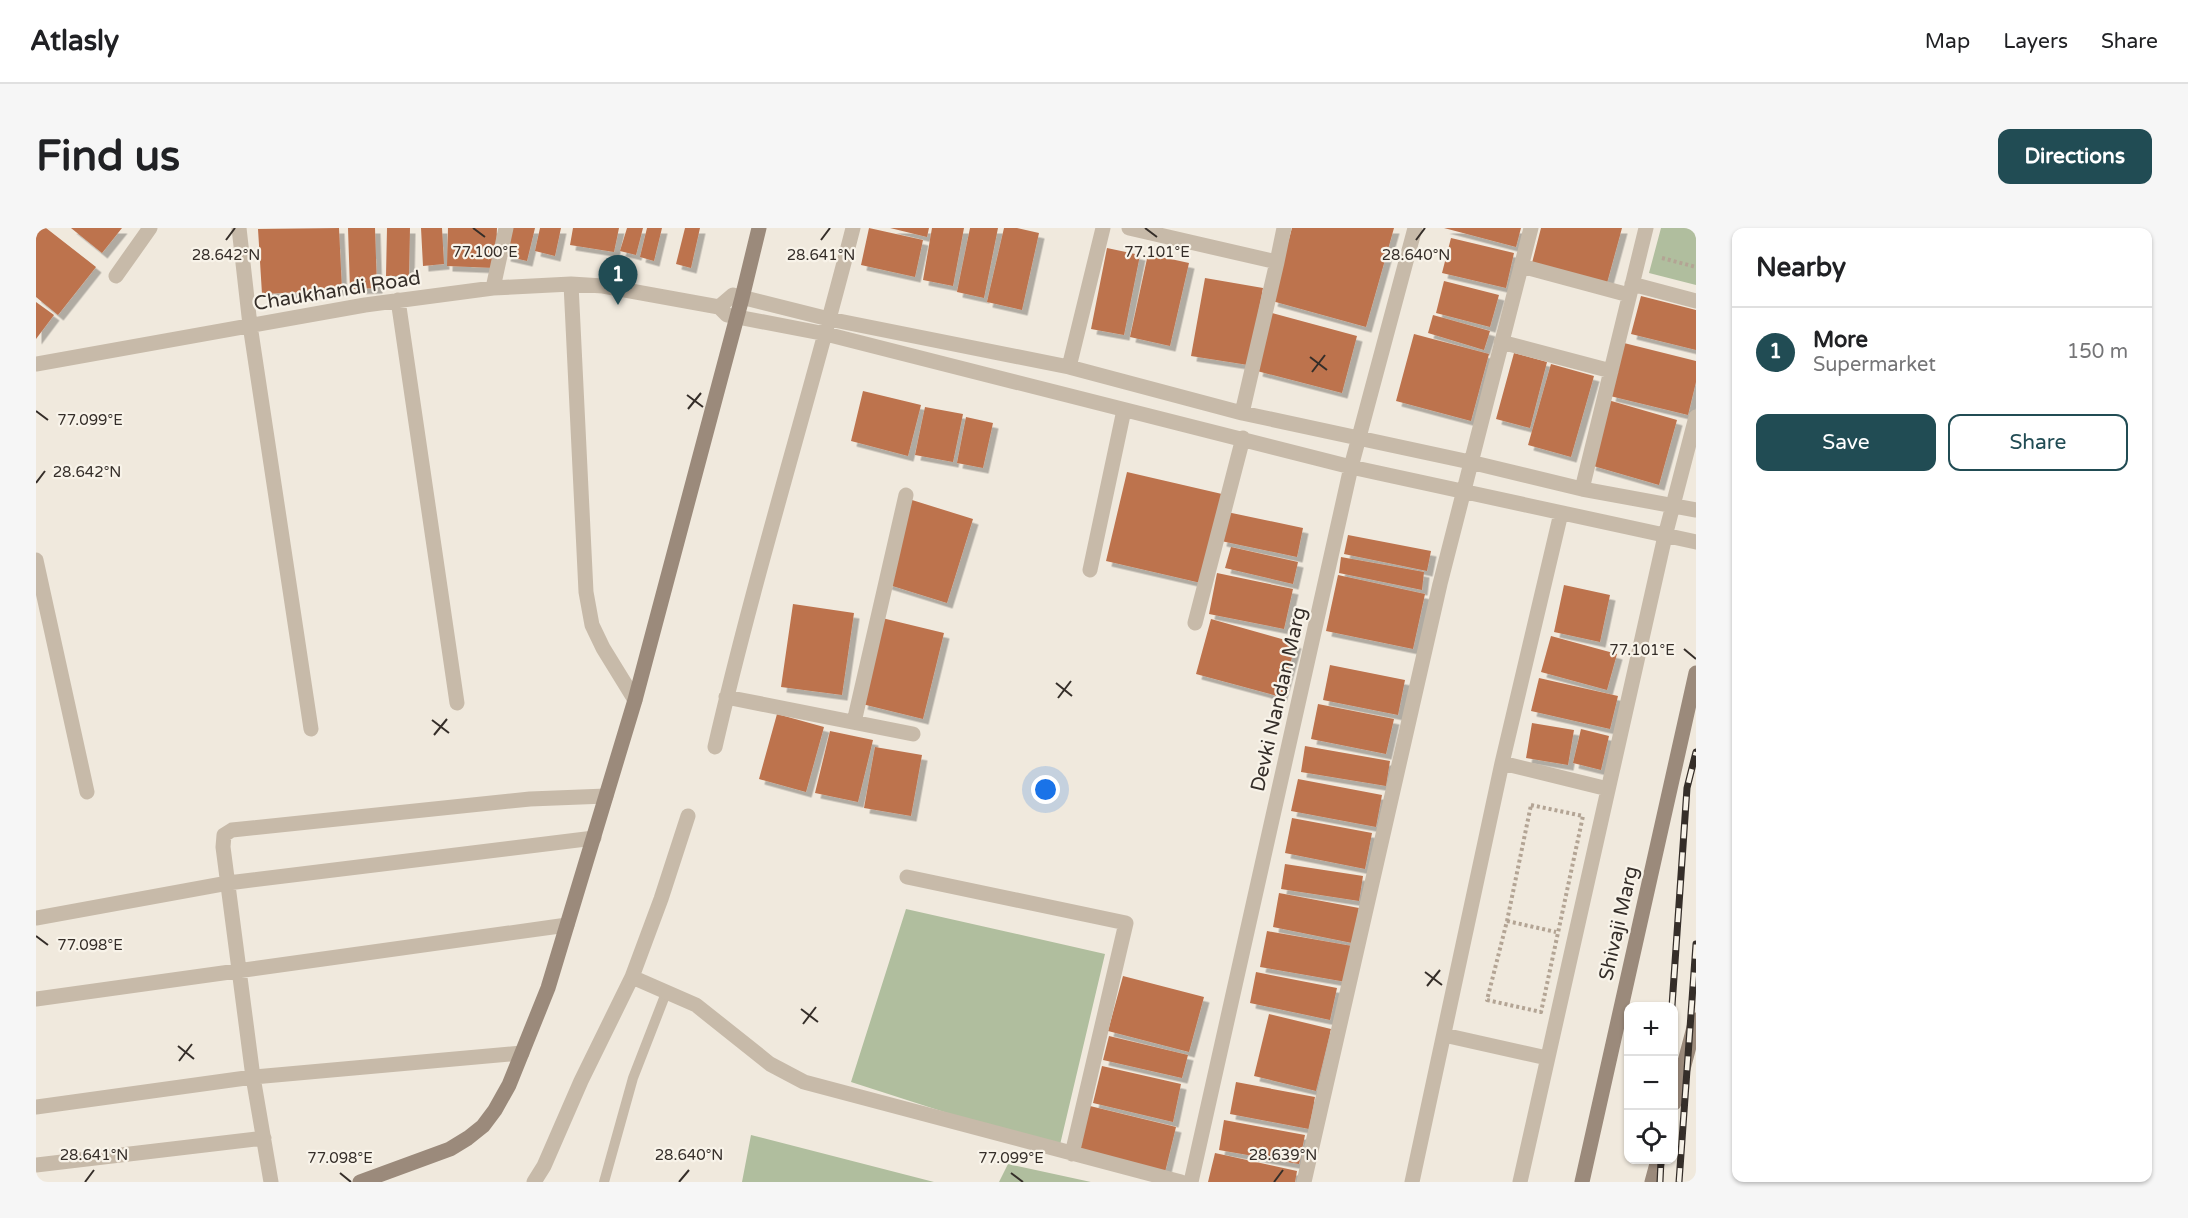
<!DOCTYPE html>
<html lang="en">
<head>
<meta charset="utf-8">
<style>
  :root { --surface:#fff; --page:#f6f6f6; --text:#202124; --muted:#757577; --line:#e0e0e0; --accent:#214c54 }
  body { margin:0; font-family:"Varela Round",sans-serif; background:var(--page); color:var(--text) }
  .controls { position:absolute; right:18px; bottom:18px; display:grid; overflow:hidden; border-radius:12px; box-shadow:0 2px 4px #0004 }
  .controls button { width:54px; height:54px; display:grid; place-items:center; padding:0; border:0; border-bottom:2px solid var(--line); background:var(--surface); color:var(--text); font:30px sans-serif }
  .you { position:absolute; left:1010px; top:562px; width:21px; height:21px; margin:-15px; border:4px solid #fff; border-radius:50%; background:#1a73e8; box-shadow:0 0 0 9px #1a73e833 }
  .badge { display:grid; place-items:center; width:39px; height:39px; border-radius:50%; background:var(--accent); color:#fff; font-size:20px; font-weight:700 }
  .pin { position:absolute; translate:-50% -50px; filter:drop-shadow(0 2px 3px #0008) }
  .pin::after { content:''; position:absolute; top:32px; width:21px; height:18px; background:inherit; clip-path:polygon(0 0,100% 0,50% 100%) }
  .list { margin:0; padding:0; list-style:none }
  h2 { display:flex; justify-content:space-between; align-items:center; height:78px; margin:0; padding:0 24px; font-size:26px }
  h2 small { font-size:20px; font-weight:400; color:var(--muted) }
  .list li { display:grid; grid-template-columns:39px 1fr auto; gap:18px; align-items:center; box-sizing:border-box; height:90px; padding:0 24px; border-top:2px solid var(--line) }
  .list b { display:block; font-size:22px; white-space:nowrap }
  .list p { margin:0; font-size:20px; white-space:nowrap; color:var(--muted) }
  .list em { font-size:20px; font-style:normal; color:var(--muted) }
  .actions { display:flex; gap:12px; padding:18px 24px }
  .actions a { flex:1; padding:14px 0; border:2px solid var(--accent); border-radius:12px; text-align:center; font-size:21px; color:var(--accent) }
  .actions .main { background:var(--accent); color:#fff }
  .icon { flex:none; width:33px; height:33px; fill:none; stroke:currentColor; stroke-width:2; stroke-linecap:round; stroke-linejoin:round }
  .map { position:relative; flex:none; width:1660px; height:954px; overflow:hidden; border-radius:12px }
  header { display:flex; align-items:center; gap:36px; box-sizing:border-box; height:84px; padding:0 30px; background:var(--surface); border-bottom:2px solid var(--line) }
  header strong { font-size:28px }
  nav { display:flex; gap:33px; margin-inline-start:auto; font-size:21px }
  .intro { display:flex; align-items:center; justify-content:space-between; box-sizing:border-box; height:144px; padding:0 36px }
  h1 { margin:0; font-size:42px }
  .button { padding:15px 27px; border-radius:12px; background:var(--accent); color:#fff; font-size:21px; font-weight:700 }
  main { display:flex; gap:36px; padding:0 36px }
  aside { flex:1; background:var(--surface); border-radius:12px; box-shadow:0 2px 4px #0004 }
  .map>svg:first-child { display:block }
</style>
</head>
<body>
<header>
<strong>Atlasly</strong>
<nav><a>Map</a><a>Layers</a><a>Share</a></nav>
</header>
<div class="intro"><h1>Find us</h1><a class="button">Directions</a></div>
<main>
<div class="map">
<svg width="1660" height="954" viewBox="0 0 1660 954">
  <defs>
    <filter id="shadow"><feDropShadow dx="5.5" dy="5.5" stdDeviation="0" flood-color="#0004"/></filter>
  </defs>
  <rect width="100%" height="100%" fill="#f0e9dd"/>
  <path fill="#b0be9e" d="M1625 0H1660V57L1613 45Z
    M870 681 1069 726 1023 921 815 854Z
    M715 907 898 954H706Z
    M972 936 1055 954H963Z"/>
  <path fill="#bd734e" filter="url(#shadow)" d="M0 0H10L60 39 22 87 0 69Z
    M35 0H86L66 25Z
    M303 0 306 62 226 66 222 1Z
    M312 0H339L341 60 314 61Z
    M351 0H374L373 48H350Z
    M385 0H406L408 36 387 38Z
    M412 0H461L459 40 411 38Z
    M476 0H499L491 33 469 28Z
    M504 0H525L519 28 499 23Z
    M537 0H583L578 24 534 17Z
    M591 0H607L600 27 584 23Z
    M611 0H626L618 33 604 29Z
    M649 0H664L655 40 640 36Z
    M833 0 887 12 879 49 825 37Z
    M854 0H893L891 9Z
    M896 0H928L917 58 887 52Z
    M934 0H962L948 70 921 64Z
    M968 0H981L1003 5 986 82 951 74Z
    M1256 0H1358L1330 99 1236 73Z
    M1408 0H1485L1480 19Z
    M1505 0H1586L1571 55 1496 35Z
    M1415 10 1478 25 1470 60 1406 45Z
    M1071 20 1104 27 1088 107 1055 101Z
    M1112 26 1153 35 1134 118 1094 109Z
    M1169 50 1227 60 1212 137 1155 128Z
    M1408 53 1463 67 1454 99 1400 85Z
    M1605 68 1660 82V122L1595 106Z
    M0 74 18 87 0 111Z
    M1236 85 1321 108 1306 165 1221 143Z
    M1397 87 1454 103 1448 122 1392 105Z
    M1378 106 1453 126 1435 193 1360 173Z
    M1588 115 1660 133V154L1652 187 1574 168Z
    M1478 125 1511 134 1494 200 1460 191Z
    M1515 136 1558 148 1535 229 1492 217Z
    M827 163 885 177 872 228 815 213Z
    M1572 172 1641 192 1623 257 1554 237Z
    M889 179 927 186 917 234 879 227Z
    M930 189 957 195 947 240 921 235Z
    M1091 244 1186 266 1165 355 1070 333Z
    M876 272 937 291 911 375 850 356Z
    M1191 284 1267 300 1261 329 1185 313Z
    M1312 307 1395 323 1391 343 1308 326Z
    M1195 319 1262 334 1257 356 1189 340Z
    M1305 329 1388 344 1386 362 1303 345Z
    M1181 345 1257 361 1248 401 1173 386Z
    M1302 347 1389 366 1377 421 1290 403Z
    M1528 357 1574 367 1564 414 1518 404Z
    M757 376 818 385 806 467 745 459Z
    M846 390 908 405 887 491 826 476Z
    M1175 391 1260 415 1245 469 1160 446Z
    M1515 408 1581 426 1571 462 1505 444Z
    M1294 437 1369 452 1362 487 1287 472Z
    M1503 450 1582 468 1574 501 1495 483Z
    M1282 476 1358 491 1350 526 1275 511Z
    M741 486 788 499 770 564 723 551Z
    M1496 495 1538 502 1532 537 1490 530Z
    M1545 501 1573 508 1565 542 1537 535Z
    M794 503 837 512 822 574 779 565Z
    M1269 518 1354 533 1350 558 1265 544Z
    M839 519 886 527 875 588 828 580Z
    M1262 551 1346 567 1340 599 1255 583Z
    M1256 590 1336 605 1329 641 1249 625Z
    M1249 636 1327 648 1323 673 1245 661Z
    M1243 665 1323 680 1316 715 1237 699Z
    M1231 703 1316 718 1310 754 1224 739Z
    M1220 744 1301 760 1294 792 1214 775Z
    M1087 748 1168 769 1153 824 1072 803Z
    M1233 786 1295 801 1280 863 1218 848Z
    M1073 808 1152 827 1146 850 1067 832Z
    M1066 838 1145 856 1137 894 1057 875Z
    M1200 854 1279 869 1273 901 1194 886Z
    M1054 878 1140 899 1129 944 1043 922Z
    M1188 892 1269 907 1263 936 1183 922Z
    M1179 925 1261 943 1259 954H1172Z"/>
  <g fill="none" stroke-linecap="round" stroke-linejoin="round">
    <path stroke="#b3a494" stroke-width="4" stroke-dasharray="3 3" stroke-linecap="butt" d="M1626 30 1660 39
      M1495 577 1547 588 1505 784 1451 772 1471 693Z
      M1471 693 1520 704"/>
    <path stroke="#c7baa9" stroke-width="10" d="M568 954 597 850 630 765"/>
    <path stroke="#c7baa9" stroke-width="15" d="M203 0 214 97 275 501
      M1093 0 1241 34 1206 185
      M1241 34 1248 0
      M1485 38 1593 67
      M80 48 114 0
      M535 56 550 364 556 397 567 420 599 472
      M1596 56 1660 73
      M457 60 470 0
      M362 72 421 475
      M683 79 691 87 790 106 1315 239 1660 314
      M683 79 697 67 793 91 1033 139 1206 185 1434 234 1546 261 1660 282
      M1465 114 1575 143
      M0 136 329 77 457 60 535 56 567 58 683 79
      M1033 139 1067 0
      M1546 261 1610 0
      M0 332 51 564
      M1054 342 1088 182
      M1159 395 1207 210
      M690 469 877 506
      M818 494 870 267
      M679 519C719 345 773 173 817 0
      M1466 535 1572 561
      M871 649 1090 695 1036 926
      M0 690 192 655 558 610
      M596 749 660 777 734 836 768 854 1145 954
      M0 771 531 697
      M1408 807 1511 830
      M0 879 217 849 486 825
      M0 937 228 910
      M235 954 217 849 187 619 188 607 196 602 494 571 570 568
      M498 954 508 938 545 853 596 749 625 671 652 588
      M1155 954 1315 239 1379 0
      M1268 954 1404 356 1495 0
      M1376 954 1466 535 1525 285
      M1484 954 1629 308 1660 189"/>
    <path stroke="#9b8a7b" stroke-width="15" d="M1638 875 1660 792
      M324 954 414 921 432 910 447 898 459 882 473 857 512 760 599 472 706 70 723 0
      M1546 954 1660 445
      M1616 954 1622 932"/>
    <defs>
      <path id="rail" d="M1636 778 1651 560 1660 524
        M1624 954 1625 932
        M1643 954 1660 716"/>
    </defs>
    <use href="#rail" stroke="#352e29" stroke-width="7"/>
    <use href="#rail" stroke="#f8f3e9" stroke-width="4.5" stroke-dasharray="14" stroke-linecap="butt"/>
  </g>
  <path fill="none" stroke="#352e29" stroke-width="2" d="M437 0 449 9M1109 0 1121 9M190 12 199 0M785 12 794 0M1380 12 1389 0M1274 129 1291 142M1276 144 1289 127M651 167 667 179M652 181 665 165M0 183 12 192M0 255 9 243M1648 421 1660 431M1020 455 1036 468M1022 470 1035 453M396 492 413 505M398 507 411 491M0 708 12 717M1389 744 1406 757M1391 758 1404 742M765 781 782 794M767 796 780 779M142 818 158 831M143 833 156 816M304 945 315 954M975 945 987 954M49 954 58 942M643 954 653 942M1238 954 1247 942"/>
  <g text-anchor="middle" stroke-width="4.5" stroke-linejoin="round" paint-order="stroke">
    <g font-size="20" fill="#352e29" stroke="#f8f3e9">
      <text transform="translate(301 62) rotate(-9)" y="7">Chaukhandi Road</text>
      <text transform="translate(1242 471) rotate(-77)" y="7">Devki Nandan Marg</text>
      <text transform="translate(1582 695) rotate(-77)" y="7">Shivaji Marg</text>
    </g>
  </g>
  <g font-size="15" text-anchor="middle" fill="#352e29" stroke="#f8f3e9" stroke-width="4.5" stroke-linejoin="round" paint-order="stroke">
    <text x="449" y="29">77.100°E</text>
    <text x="1121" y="29">77.101°E</text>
    <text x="190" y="32">28.642°N</text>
    <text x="785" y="32">28.641°N</text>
    <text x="1380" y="32">28.640°N</text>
    <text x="54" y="197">77.099°E</text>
    <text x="51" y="249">28.642°N</text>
    <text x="1606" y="427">77.101°E</text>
    <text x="54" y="722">77.098°E</text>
    <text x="58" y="932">28.641°N</text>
    <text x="653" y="932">28.640°N</text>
    <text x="1247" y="932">28.639°N</text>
    <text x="304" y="935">77.098°E</text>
    <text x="975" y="935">77.099°E</text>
  </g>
</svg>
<div class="controls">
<button>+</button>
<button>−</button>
<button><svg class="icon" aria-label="locate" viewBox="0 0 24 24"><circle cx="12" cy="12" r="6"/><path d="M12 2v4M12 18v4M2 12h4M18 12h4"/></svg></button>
</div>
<div class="you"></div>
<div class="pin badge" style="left:582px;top:77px">1</div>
</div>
<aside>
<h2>Nearby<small></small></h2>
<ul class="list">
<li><span class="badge">1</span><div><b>More</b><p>Supermarket</p></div><em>150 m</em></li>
</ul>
<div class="actions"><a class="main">Save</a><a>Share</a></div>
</aside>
</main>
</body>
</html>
